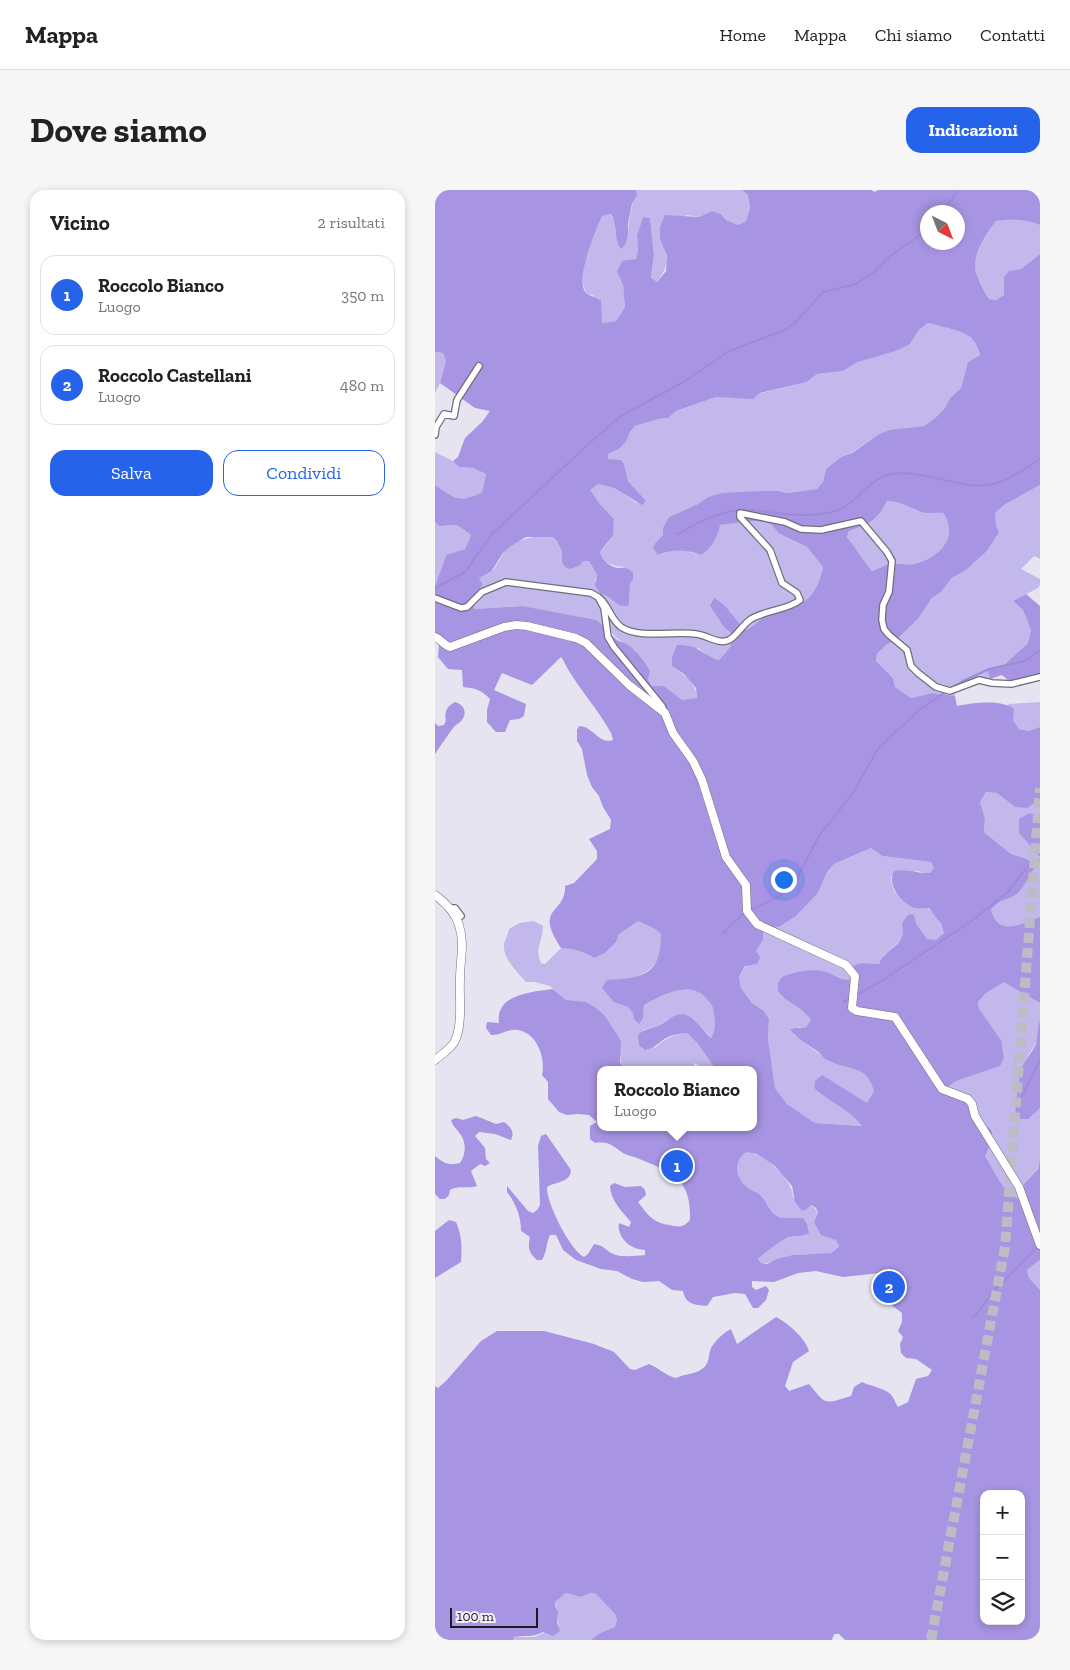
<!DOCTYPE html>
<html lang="it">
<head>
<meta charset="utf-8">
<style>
  :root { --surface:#fff; --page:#f6f6f6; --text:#222; --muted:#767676; --line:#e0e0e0; --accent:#2563eb }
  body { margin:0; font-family:"Zilla Slab",serif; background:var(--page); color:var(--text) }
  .controls { position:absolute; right:15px; bottom:15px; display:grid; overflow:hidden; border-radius:10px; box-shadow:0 2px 8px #0003 }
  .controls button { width:45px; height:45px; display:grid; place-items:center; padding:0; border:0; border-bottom:1px solid var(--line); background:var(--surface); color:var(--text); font:25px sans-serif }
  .compass { position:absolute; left:485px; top:15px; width:45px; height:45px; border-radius:50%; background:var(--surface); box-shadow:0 2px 8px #0003; rotate:138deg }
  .scale { position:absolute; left:15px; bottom:12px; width:88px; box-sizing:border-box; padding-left:5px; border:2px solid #1b1a1e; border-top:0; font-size:14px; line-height:18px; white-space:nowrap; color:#1b1a1e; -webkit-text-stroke:4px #f4f1fe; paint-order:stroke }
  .you { position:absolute; left:348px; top:689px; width:18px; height:18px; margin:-12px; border:4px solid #fff; border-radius:50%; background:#1a73e8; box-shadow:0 0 0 8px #1a73e833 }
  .badge { display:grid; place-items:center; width:32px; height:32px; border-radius:50%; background:var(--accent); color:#fff; font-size:16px; font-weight:700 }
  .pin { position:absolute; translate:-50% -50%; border:2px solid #fff; box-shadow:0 1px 5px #0006 }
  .popup { position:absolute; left:162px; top:876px; width:160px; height:65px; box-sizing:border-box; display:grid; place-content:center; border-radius:10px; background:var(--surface); filter:drop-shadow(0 1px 4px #0005); font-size:16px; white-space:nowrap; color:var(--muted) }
  .popup b { font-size:19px; color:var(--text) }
  .popup::after { content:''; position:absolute; left:50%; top:100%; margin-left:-10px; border:10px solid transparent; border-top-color:var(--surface) }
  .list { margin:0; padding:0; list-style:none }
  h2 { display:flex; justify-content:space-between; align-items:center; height:65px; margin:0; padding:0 20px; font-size:21px }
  h2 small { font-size:16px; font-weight:400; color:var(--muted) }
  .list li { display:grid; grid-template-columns:32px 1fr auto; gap:15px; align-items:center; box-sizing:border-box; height:80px; margin:0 10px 10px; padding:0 10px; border:1px solid var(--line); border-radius:15px }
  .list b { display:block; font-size:19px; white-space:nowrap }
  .list p { margin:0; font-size:16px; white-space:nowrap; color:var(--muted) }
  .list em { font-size:16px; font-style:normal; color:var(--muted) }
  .actions { display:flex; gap:10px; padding:15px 20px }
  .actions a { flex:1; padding:11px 0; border:1px solid var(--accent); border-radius:15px; text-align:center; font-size:18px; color:var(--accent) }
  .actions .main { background:var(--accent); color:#fff }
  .icon { flex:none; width:28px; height:28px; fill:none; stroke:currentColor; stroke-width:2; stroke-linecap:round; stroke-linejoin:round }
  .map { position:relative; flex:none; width:605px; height:1450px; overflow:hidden; border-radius:15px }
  header { display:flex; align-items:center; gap:30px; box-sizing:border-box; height:70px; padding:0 25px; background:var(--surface); border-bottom:1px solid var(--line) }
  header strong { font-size:24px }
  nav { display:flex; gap:28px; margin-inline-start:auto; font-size:18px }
  .intro { display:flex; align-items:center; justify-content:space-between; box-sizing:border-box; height:120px; padding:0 30px }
  h1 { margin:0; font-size:35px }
  .button { padding:12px 22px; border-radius:15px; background:var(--accent); color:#fff; font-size:18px; font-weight:700 }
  main { display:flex; gap:30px; padding:0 30px }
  aside { flex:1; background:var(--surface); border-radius:15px; box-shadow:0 2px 8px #0003 }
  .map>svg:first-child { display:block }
</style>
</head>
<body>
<header>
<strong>Mappa</strong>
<nav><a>Home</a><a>Mappa</a><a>Chi siamo</a><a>Contatti</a></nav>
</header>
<div class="intro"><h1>Dove siamo</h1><a class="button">Indicazioni</a></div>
<main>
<aside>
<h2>Vicino<small>2 risultati</small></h2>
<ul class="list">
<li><span class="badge">1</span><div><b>Roccolo Bianco</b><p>Luogo</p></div><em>350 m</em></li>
<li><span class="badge">2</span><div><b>Roccolo Castellani</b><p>Luogo</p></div><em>480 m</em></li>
</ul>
<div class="actions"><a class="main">Salva</a><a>Condividi</a></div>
</aside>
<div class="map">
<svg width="605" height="1450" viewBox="0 0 605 1450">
  <rect width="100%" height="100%" fill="#e6e4f0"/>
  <path fill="#c3b8eb" d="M201 0H307L313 5 315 18 311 31 303 35 291 30 286 24 277 21 264 27 252 25 225 37C225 64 242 65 222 92L216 89 219 65 215 28 208 27 202 45 203 60 201 69 182 82 188 95 190 117 181 131 166 133 158 105 152 104C150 100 148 96 148 93 146 73 159 43 167 26L175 24 180 30V42L193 45C193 35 195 25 197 16 199 10 202 6 201 0Z
    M572 29 593 30 605 35V64L586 79 575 81 569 87V105L561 110 554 109C551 102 540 84 540 77 540 61 552 43 561 31Z
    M493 133C500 134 506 137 513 138 530 143 540 145 545 165L533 172 526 198 515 208 510 218 500 228 489 236 466 239 444 244 416 263 406 267 391 279 388 292 382 299 352 303 344 301H325L273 307 263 314 234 327 228 345 221 352 223 365 245 359 266 365 285 335 318 331 330 332 337 335 343 343 372 357 388 377C384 396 378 410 357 417 352 418 347 417 342 419 330 425 322 435 309 440L300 431 295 421 275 416 288 436 297 444 296 456 284 470 274 466 263 458 237 476C250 485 261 493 262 508L247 511 235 501 217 496 213 490 215 481C210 471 203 462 193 455 187 451 182 450 177 443L87 416 38 419C37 408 40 403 47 395L44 388C47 386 52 385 55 383 64 376 66 362 76 355 86 349 107 344 118 347 126 350 129 364 127 372L140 377 148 371H154L162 385 160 391C173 406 174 411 194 415L195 393 198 389 189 377C179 376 168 374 165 362 174 354 179 341 179 329L164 313 154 300 163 294 179 298 202 313 211 312 193 291 189 274 173 269V264L192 250 195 242 200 236 223 229 233 228 241 221 281 207 306 208 372 192 382 184 408 181 423 172 475 154 484 140Z
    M0 162 8 163 11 171 5 193 0 203Z
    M0 262 18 271 24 277 38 278 51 284 47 302C24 315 21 309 0 295Z
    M605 295V369L599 366 586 379 605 389V395L603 398 578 411 588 420 596 440 593 453 569 475 552 479 555 489 519 497 520 506 497 503 476 508 460 497 458 488 441 471 442 464 451 455 462 449 483 429 497 408 505 403 517 388 531 380 552 361 557 352 561 336 559 324 569 315Z
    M452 311H463L481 320 508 323C525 346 504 369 479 374 472 376 463 372 455 374 449 375 443 379 437 381 426 370 421 358 412 347L414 341C434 334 443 330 452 311Z
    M0 332 5 336 22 335 36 345 30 359 11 365 0 396Z
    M605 512V537L593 541 584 539 578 530 573 514Z
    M551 602 562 603 580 617 605 609V629L601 625 594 623 584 629V643L605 667V727C587 733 564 748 556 720 564 709 573 710 583 703 589 698 591 689 597 683L592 669 576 664 549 642 550 628 545 612Z
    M436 658 447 666 496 672 499 678 495 683H488L483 681 456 686C457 713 474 709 491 717 500 721 506 734 509 743L501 751 492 749 481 733 479 724 469 741 468 748 449 765 444 774 427 773 418 789 413 790 386 781H367L370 820 376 830 371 837H364L359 845 394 871 419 878 429 884 436 891 439 901 432 914 404 896 380 891 379 898C394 912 414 919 427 936L380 933 352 914 340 898 333 848 334 829 329 821 317 813 306 798 304 787 328 750V740L335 737H344L361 726 383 703 392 682 399 674Z
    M99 731 108 736C108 751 99 758 106 773L110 774 126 758H137L159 768 170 763 181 752 184 744 194 736 203 731 220 739 226 744C226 769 222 778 199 788L193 817 198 822H209V815C227 805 254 790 271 808 276 814 279 817 279 825 280 834 281 839 277 848L260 831 233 829 223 836 208 840 220 858C230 848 238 845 252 843L263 854 281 880H273L259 873V880H189C185 873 186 868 184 860 180 848 176 837 170 826L131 810 115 796 100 792H91C83 783 67 768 69 754 70 749 73 745 74 739L84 733Z
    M569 791 605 813V831L602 851 593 866 592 872 587 879 583 906 580 913 603 919 605 918V968L603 978 588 995 591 1005 582 1008C565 998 560 981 550 966L557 952 511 900 521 891 564 876 552 832 544 819 543 812 551 803Z
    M311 962C329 962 358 990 358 1007 368 1012 385 1015 382 1028L397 1048 401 1050 404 1055 396 1063C383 1065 369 1063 356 1066 346 1067 335 1075 326 1073L323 1069C332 1061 346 1048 359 1046L368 1028C360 1027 351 1029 344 1027 336 1023 332 1012 326 1006 322 1002 317 1001 313 998 300 987 298 972 311 962Z
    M605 1070V1100L594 1088 592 1080Z
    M131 1403 146 1407 156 1403 161 1404 180 1424 182 1429 180 1437 165 1443 156 1450H78L79 1447H100L124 1436C123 1434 120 1415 120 1412Z"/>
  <path fill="#a794e2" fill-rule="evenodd" d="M0 0H201L202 5 197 14 193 33V45L190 55 186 59C178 48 183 34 176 24L167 26C161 39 138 93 152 104 156 106 162 108 166 111L167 133 181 131 190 117 188 95 182 82 187 71 201 69 203 60 202 45 208 27 215 28 219 65 216 88 222 92 231 81 232 66 225 49V37L230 25 264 27 277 21 286 24 291 30 303 35 311 31 315 18 313 5 307 0H436L440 2 443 0H605V35C590 29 577 29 561 31 552 43 540 60 540 77 540 84 550 102 554 109L561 110 569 105V87L574 81 586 79 605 64V295L569 315 560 323 561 336 564 342 552 361 531 380 517 388 505 403 497 408 483 429 462 449 451 455 442 464 441 471 458 488 460 497 476 508 497 503 520 506 522 516C538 513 566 509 579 519L578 530 584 539 593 541 605 537V609L592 618 580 617 562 603 551 602 545 612 550 628 549 642 576 664 592 669 600 676C598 681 587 700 583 703 573 711 565 708 556 720 564 748 587 733 605 727V813L569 792 551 803 543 812 544 819 566 850 569 868 565 876 521 891 511 899C516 902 522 903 526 907 539 916 546 931 557 941V952L550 966C560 981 565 998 582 1008L591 1005 588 995 603 979 605 968V1070L592 1080 594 1088 605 1100V1450H410L404 1444H399L397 1450H156L165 1443 180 1437 182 1429 180 1424 161 1404 156 1403 146 1407 131 1403 120 1412V1417L123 1421 122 1432 125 1441 118 1446 108 1442C97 1448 90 1445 79 1447L78 1450H0V1196L3 1198 11 1191 46 1151 62 1141H109L159 1154 179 1162 195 1179 200 1180 214 1174C224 1178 231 1186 241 1188 249 1184 261 1184 267 1179 275 1174 273 1165 276 1158 281 1150 288 1143 296 1139L302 1154 341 1127C353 1133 370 1148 374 1161L358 1172 350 1196 354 1201 374 1194C392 1216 389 1214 416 1206L419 1197 427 1192C435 1196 453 1199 457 1206 459 1209 461 1214 463 1217L473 1212 481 1189 493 1186 497 1180 481 1169 471 1168 466 1163 465 1154 468 1147 463 1141 467 1132V1123L447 1108 445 1083 408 1087 381 1081 363 1083 339 1092 317 1091V1097L321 1100 331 1096 334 1100 331 1110 323 1118H318L310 1104 300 1103 278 1107 272 1116C260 1115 250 1114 248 1101L237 1100 224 1091 208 1092 197 1089 182 1081 166 1079 141 1070 128 1060 121 1045H115C111 1053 112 1062 107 1070H102C93 1062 93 1058 95 1047L86 1041C86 1026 81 1014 72 1002V996L93 1021 98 1023 102 1020 105 1015 103 956 106 946 111 944 136 980C135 993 122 991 112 997 111 1012 135 1060 149 1067L153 1064 159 1054C170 1055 171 1062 181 1065 188 1067 201 1066 210 1065V1060C206 1059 201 1059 198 1057 189 1053 182 1042 184 1033L194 1037 196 1032C187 1022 175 1009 175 996L179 993 190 997 206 996 210 1000 211 1005 203 1012C213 1025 217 1032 234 1035 244 1037 248 1038 255 1030 256 991 241 984 207 970 201 967 194 966 188 963 177 956 175 951 160 953L155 949V936L162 932 154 925 143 924 132 925 124 922 113 909V892L107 885C111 868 102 843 83 840 74 838 65 846 56 845L51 838 52 832 64 833C60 804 97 802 118 799L131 810 151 812 161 818 170 826 186 851 185 872 189 880H166V937H318V880H281L263 854 252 843C243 844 235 845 228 850 221 855 219 858 210 860L204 855 203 845C210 838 217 839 225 835 230 832 236 827 242 825 256 820 267 840 276 848 281 839 280 834 279 825 279 817 276 814 271 808 254 790 227 805 209 815L208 828 204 834 199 829 198 823 193 817 179 812 167 798 172 790C207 788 226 786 226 744L220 739 203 731 184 744 181 752 170 763 159 768C148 762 139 758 126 758 98 716 131 725 130 696L139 693 162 669V661L154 649 175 639 176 630 168 617 164 606 157 597 152 585 147 559 142 551V540L144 536C158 536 164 555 178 550L176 543C162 517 140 495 127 468L126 467 97 495 67 483 59 500 91 514 89 526 84 529 75 530 70 542H61L52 532V520L55 509C47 500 39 498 28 497L27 480 13 479 3 467 4 455 0 449V396L11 365 30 359 36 345 22 335 4 336 0 332V295C21 309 24 314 47 302L51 284 38 278 24 277 18 271 23 267 30 248 47 232 55 221 40 218 5 193 11 171 8 163 0 162ZM492 22H522V52H492ZM493 133C500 134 506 137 513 138 530 143 540 145 545 165L533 172 526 198 515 208 510 218 500 228 489 236 455 240 444 244 417 263 406 267 391 279 388 292 382 299 352 303 344 301H325L287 303 273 307 263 314 234 327 228 338V345L221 352 218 358 223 365C238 359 251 359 266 365 277 357 282 349 285 335L318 331 330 332 337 335 343 343 372 357 388 377C384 396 377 412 355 417 352 418 347 417 343 418 331 423 322 435 310 440 298 428 294 416 279 408L275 416 288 436 297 444 296 456 284 470C266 464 263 454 242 455L237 467V476L249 484 261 498 262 508 247 510 229 496H217L213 490 215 481C210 471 202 461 192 454 189 452 184 452 181 449 174 444 171 437 161 430L87 416 39 419C37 408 40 403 48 395L44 388 56 382 68 363 76 356 91 347H118L122 351 127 361V372L130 377 135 379 145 375 148 371H154L162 385 160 396 166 404C178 405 181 420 194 415L195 394 198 389V383C190 374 187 380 179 377 173 375 166 368 165 362L178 345 179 329 164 313 155 300 163 294 179 298 207 315 211 311 193 291 189 274 186 270 173 269V264L185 258 192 250 195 242 200 236 223 229 233 228 241 221 281 207 318 209 325 203 372 192 382 184 408 181 423 172 463 160 475 154 484 140ZM452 311C467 311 474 318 487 322 493 324 501 322 508 323 525 346 504 369 479 374 472 376 463 372 455 374 449 375 443 379 437 381 427 370 421 358 412 347L414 341C434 334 443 330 452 311ZM436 658 447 666 496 672 499 678 495 683C482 684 473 678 459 681 452 695 465 711 477 717 482 719 489 718 494 718L506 734 509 743 501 750 492 749 481 733 479 724 473 725 467 733C473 757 451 756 444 774L427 773 419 775 418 789C407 792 398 783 387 781 374 779 360 782 347 787L343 793V801C352 814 367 816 376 830L371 837 355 839C362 849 372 854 382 861 386 864 389 869 394 871 413 880 432 875 439 901L432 913 387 885 380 891 379 898C394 912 414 919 427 936L380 933 352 914 340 898 333 848 334 829 329 821 317 813 306 798 304 787 310 776 322 774 325 767 321 761 328 750V740L335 737H344L361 726 383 703 392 682 399 674ZM311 962 322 964 340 976 357 996 360 1012 367 1021 372 1019 376 1015 381 1018 383 1023 379 1032 386 1045 401 1050 404 1056 396 1063 358 1065 342 1069 332 1074 326 1073 323 1069C331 1062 344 1051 354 1047 361 1045 368 1047 374 1043L372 1034 368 1028C360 1027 351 1029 344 1027 336 1024 332 1012 326 1006 323 1002 317 1001 313 998 300 987 298 972 311 962ZM549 1304H586V1431H549Z
    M591 404 605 416V484L574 491 567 485 555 489 552 479 569 475 593 453 596 440 588 420 578 411Z
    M20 512C28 514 33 522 27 530 25 533 21 534 18 538 12 546 6 555 0 564V533L3 536 9 535 11 530C9 522 12 516 20 512Z
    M594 623 601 625 605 629V667L584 643V629Z
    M605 831V918L593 929H586C584 927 582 925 581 923 579 919 585 886 586 880 589 871 597 863 601 854 603 846 602 838 605 831Z
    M41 926 61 934 69 932C76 937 80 942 76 950L60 944 44 942 40 946 50 958 51 969 55 973 50 976 45 974 36 981 42 996C33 999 23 995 15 1000L14 1005 10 1009H5L0 1004V966C8 973 14 976 25 973 30 967 31 956 28 949 25 941 18 938 16 930L21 928 28 930Z
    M14 1030 21 1032C27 1046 27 1057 26 1072L0 1088V1041Z"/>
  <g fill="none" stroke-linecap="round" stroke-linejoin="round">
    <path stroke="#9e8ad8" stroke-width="2" d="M508 22 523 0
      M243 344C263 332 283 322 306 320 315 319 324 321 333 322 354 325 375 327 397 322 421 317 432 288 457 284 491 279 532 303 562 293 578 288 591 278 605 269
      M0 398 30 382 57 344 160 248 186 226 252 190 292 162 349 140 360 133 388 102 421 94 438 83 455 66 492 40
      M518 497 528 491 554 479 590 471 605 460
      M314 721 346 705 360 692 384 646 418 603 444 557 487 518 512 501
      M287 744 309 723
      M421 805 442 794 535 732 573 702 596 672 605 670
      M408 812 414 809
      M583 915 605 870
      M538 1128 560 1100 603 1056"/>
    <path stroke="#bdbcc6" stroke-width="10" stroke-dasharray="10 5" stroke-linecap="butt" d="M496 1450 570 1057 605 598"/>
    <defs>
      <path id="street" d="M0 245 1 237 9 224 19 226 22 210 44 176
        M163 407C173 413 175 429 186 437 204 449 240 441 261 444 272 445 283 455 294 450 302 446 307 435 316 429 331 420 353 420 365 410L362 403 347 393 335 360 305 327V323L350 332 366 339 386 340 426 331 452 362 457 371 454 402 448 415 447 430 449 439 454 445 472 460 476 476 483 483 501 497 515 501 544 490 557 493 576 494 605 487
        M0 408 26 418 32 417 47 402 71 392 156 403 163 407 169 418 173 447 179 457 227 516 230 523
        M14 718H20L26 726"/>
      <path id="secondary" d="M0 447C6 449 8 455 15 457L69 437 81 435 92 436 141 448 151 453 194 495 230 523 238 543 258 571 267 590 291 667 311 695 312 721 322 734 411 775 420 786 417 818 422 821 460 827 507 899 533 909 537 914 540 926 584 997 605 1055
        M0 705C11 713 20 722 24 735 30 754 25 770 25 789 24 808 28 833 20 851 16 859 7 864 0 870"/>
    </defs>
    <use href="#street" stroke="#706e79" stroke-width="8"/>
    <use href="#secondary" stroke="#706e79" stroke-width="9"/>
    <use href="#street" stroke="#fff" stroke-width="5.5"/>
    <use href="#secondary" stroke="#fff" stroke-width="8"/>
  </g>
</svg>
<div class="controls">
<button>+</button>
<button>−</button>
<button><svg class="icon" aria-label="layers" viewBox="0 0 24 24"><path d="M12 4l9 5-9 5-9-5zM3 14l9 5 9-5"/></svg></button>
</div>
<svg class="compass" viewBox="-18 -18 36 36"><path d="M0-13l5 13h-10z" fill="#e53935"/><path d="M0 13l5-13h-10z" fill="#767676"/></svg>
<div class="scale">100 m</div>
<div class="you"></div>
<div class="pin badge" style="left:242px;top:976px">1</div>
<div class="popup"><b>Roccolo Bianco</b>Luogo</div>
<div class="pin badge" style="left:454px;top:1097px">2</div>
</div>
</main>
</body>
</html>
